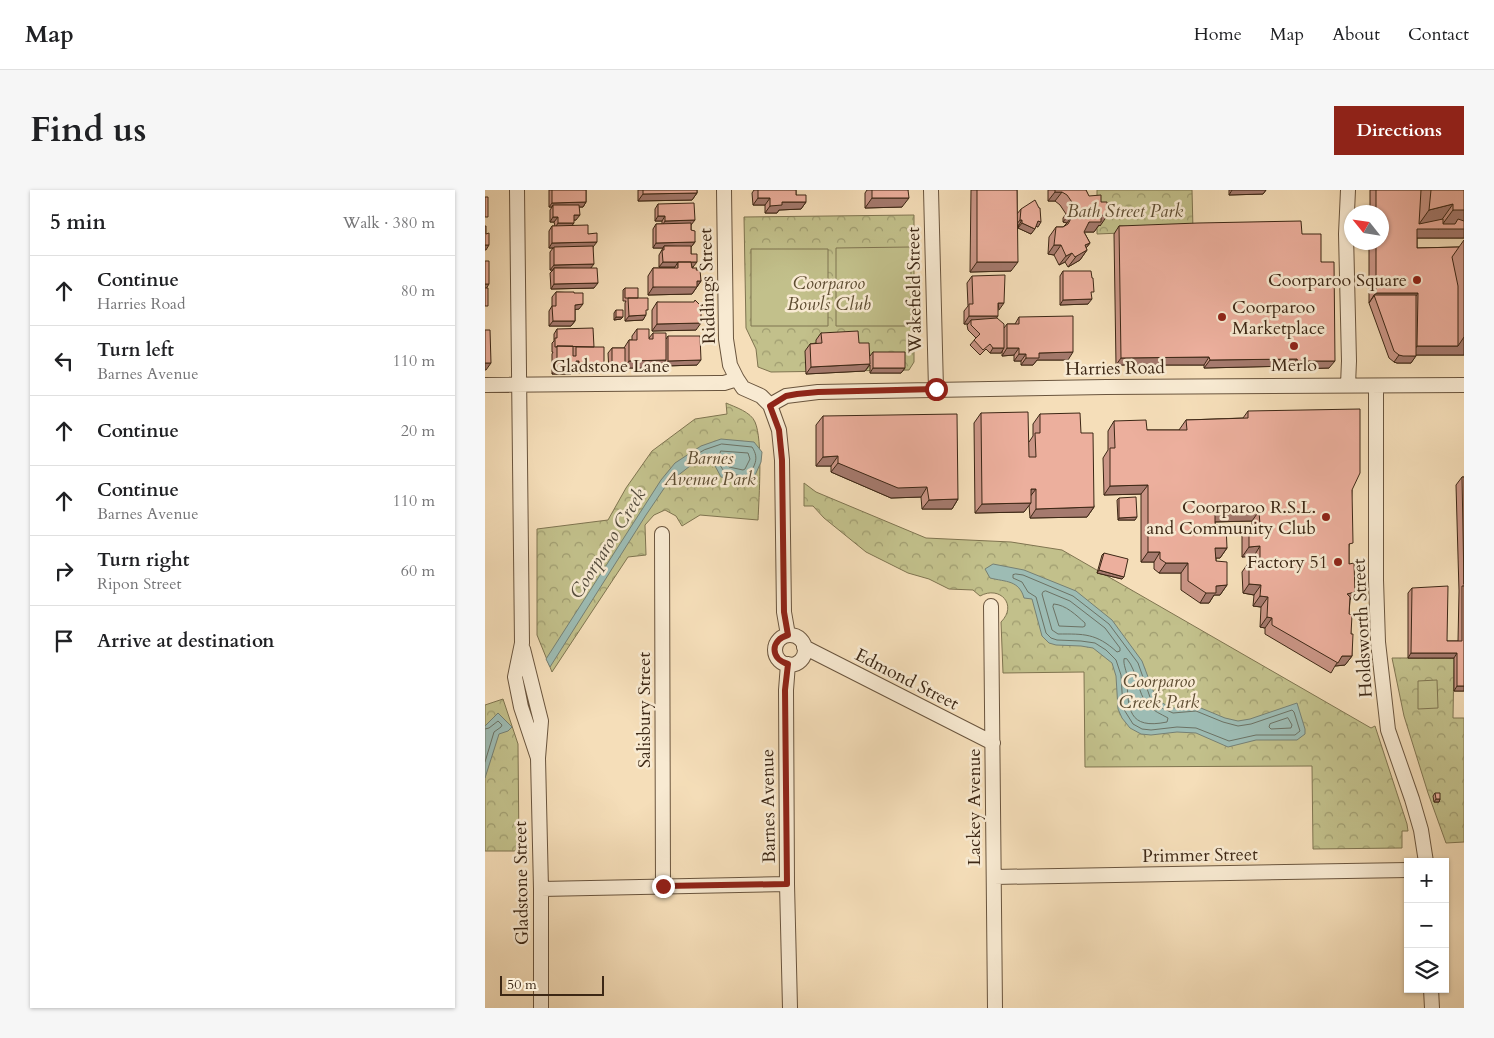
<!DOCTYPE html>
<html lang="en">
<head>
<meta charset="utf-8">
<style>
  :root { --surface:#fff; --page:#f6f6f6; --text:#202124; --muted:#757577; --line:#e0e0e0; --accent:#8f2418 }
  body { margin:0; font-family:Cardo,serif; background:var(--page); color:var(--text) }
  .controls { position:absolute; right:15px; bottom:15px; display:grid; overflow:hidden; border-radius:0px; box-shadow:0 1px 4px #0004 }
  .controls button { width:45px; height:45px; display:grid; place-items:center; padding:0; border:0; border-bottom:1px solid var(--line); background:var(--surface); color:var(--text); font:25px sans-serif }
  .compass { position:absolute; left:859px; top:15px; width:45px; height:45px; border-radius:50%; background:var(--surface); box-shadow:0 1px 4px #0004; rotate:300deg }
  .scale { position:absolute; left:15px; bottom:12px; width:104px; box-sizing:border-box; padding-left:5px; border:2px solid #3c2715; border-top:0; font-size:14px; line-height:18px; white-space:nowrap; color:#3c2715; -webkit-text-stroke:4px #f8ead2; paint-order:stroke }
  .stop { position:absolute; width:15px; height:15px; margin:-11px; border:4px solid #8f2418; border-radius:50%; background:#fff }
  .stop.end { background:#8f2418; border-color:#fff; box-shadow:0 1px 5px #0008 }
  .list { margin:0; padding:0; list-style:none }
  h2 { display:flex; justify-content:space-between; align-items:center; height:65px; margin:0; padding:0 20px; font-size:21px }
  h2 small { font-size:16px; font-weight:400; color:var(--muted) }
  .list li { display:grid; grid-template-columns:32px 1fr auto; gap:15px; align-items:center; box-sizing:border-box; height:70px; padding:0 20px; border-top:1px solid var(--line) }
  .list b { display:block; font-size:19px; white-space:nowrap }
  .list p { margin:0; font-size:16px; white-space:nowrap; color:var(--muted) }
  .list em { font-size:16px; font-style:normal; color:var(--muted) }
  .icon { flex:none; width:28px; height:28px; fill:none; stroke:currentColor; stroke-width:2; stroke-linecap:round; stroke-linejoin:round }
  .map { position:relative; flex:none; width:979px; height:818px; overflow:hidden; border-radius:0px }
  header { display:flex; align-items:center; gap:30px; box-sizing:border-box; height:70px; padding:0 25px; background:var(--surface); border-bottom:1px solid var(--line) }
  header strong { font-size:24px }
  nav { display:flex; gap:28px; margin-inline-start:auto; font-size:18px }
  .intro { display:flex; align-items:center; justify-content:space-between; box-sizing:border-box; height:120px; padding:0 30px }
  h1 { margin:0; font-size:35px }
  .button { padding:12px 22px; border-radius:0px; background:var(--accent); color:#fff; font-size:18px; font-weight:700 }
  main { display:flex; gap:30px; padding:0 30px }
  aside { flex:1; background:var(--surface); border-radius:0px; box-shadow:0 1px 4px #0004 }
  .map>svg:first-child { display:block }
</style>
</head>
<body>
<header>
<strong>Map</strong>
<nav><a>Home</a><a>Map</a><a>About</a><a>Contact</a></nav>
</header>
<div class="intro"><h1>Find us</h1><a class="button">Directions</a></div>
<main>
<aside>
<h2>5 min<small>Walk · 380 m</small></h2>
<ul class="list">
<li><svg class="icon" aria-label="ahead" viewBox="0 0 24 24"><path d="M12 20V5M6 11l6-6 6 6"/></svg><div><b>Continue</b><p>Harries Road</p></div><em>80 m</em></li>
<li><svg class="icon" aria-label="left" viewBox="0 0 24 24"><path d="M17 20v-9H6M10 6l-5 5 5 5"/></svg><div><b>Turn left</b><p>Barnes Avenue</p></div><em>110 m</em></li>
<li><svg class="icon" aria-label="ahead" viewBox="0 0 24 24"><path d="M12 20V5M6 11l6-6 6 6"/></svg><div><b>Continue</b></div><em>20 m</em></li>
<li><svg class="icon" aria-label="ahead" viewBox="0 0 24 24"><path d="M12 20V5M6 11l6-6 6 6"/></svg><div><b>Continue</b><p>Barnes Avenue</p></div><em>110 m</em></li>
<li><svg class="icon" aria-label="right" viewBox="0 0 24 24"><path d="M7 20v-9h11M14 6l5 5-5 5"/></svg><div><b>Turn right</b><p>Ripon Street</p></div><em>60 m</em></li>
<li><svg class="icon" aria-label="arrive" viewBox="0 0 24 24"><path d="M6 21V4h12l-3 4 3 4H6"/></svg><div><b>Arrive at destination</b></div></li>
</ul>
</aside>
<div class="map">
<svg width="979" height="818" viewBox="0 0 979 818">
  <defs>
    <pattern id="park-crowns" width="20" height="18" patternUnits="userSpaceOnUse" patternTransform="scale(1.25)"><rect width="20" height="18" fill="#c2c08b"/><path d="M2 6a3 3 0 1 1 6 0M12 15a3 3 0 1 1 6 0" fill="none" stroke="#9f9c70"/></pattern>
  </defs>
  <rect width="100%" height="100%" fill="#f5deb9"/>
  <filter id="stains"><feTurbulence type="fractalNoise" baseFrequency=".004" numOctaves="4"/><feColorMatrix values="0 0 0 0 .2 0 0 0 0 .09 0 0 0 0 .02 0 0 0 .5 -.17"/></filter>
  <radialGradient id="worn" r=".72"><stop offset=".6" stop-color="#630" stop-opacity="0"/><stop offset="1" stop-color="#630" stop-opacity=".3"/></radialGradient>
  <path fill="url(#park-crowns)" stroke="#7f7450" d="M612 0H707L708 40 612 44Z
    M429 25V172L424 180 286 182 273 177 271 159 261 138 259 27Z
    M241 213C250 217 266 222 270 232 278 250 274 307 273 330L215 325 197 336 191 326 180 320 169 325 160 335 161 365 143 367 67 482 52 445V339L123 330 141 298 167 261 210 229 242 224Z
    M319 293 331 302 441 348 526 352 577 360 886 538 890 536 922 634 923 641H917V658L828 659 827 576 600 577 599 482 518 483 516 432C533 415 515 395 495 406L488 400 464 399 444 389 423 383 381 362 339 328 328 316H319Z
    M907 468H969L968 528H979V652L961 653 943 603 919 526Z
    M18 509 33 554 34 661H0V515Z"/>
  <path fill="#c2c08b" stroke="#7f7450" d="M426 57V136H351V58Z
    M266 59H343V136H266Z
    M952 490 953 518 933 519V491Z"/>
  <path fill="#9dbcb4" stroke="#768074" d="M236 249 269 252 277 262 276 272 266 294 236 287 229 274 224 272 205 276 182 294 161 325 65 477 61 469 176 290 190 273 216 256Z
    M508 374 539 380 591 401 627 430 657 471 671 508 679 514 688 518 711 516 740 528 753 531 765 529 812 513 820 539V544L812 550H771L743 557 711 543 692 542 666 545 656 544 645 538 637 528 633 519 631 486 627 473 608 458 596 456 571 455 564 453 557 446 547 409 539 408C534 390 521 392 505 388L500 379Z
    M13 523 27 537 23 541 14 544 0 588V536Z"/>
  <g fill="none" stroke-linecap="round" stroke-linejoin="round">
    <path stroke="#6c7264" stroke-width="1" d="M237 254 267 257C275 269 269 276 263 287L240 283C231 269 231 265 213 269L211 268V265L219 260Z
      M236 261 263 263 265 269 260 279 258 280 244 277 235 264Z
      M531 384 538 385 588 406 624 434 653 473 666 510 677 518 688 523 711 521 738 532 753 536 766 534 807 520 809 522 815 541 810 545H771L744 551 711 538 692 537 666 540 657 539 648 534 638 518 636 485 631 470 621 460 610 453 596 451 572 450 566 448 561 443 551 407 543 402 537 392 528 388V385Z
      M561 401 585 411 620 438 635 458V461L632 462C611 443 599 444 573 444L567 440 557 404 558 402Z
      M569 414C581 415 591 425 600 433V436L598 437 574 436 568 417Z
      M642 469C653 482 652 503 663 515 668 521 676 524 683 528L682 532C643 540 643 519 642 488 642 481 638 475 639 469Z
      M803 528 807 535 806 538 786 539 784 537 785 534Z
      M0 539 4 538 13 531 17 535 16 537 9 542 0 572"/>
    <defs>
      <path id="minor" d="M32 0 37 453 30 487 36 517 53 568
        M239 0 241 149 245 175 252 189 258 198 276 206 285 215 294 240 297 270 299 422 303 445
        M446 0 451 199
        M863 0 861 44 864 171 863 195
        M0 195 232 193H239L252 189
        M891 196V390L893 452 903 540 927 609 936 640 941 672
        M285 215 301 206 333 202 621 197 979 195
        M177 344 178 696
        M506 416 510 818
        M290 460a15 15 0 1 1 30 0a15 15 0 1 1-30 0Z
        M319 457 508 553
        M38 459 56 531 53 568 56 699V818
        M303 474 301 500 302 694 305 818
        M509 687 923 680
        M56 699 302 694
        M946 799 947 818"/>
    </defs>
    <use href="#minor" stroke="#6a553e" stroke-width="16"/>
    <use href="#minor" stroke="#f8ead2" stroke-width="14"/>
  </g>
  <path fill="#cb9687" stroke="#3c2715" d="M64 0H101V12L98 17H94L91 30H89L87 35 103 44 108 57 106 78 109 98 66 99 65 83 68 80H65V62L68 58H64V41L67 36H70L69 32H65V20L67 17H64Z
    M153 0H212V3L207 10 153 11Z
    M269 0H311V5L321 12 316 19 294 20 292 23H280V15H268L267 3Z
    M382 0H423L417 17 380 18V3Z
    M486 0H532V24L536 19 553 37 551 36 546 44 533 38 534 35H532L526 81 485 82Z
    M563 0H601L615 36 614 35 609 42H599L605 53 601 58 602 60 595 70 583 77 580 72 574 75 569 65 563 64 564 47 571 37H578L582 33 578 32V28L581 24 575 15 570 11H563Z
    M744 0H781L778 4 744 5Z
    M885 0H979V48H932V58L974 57 979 50V165H931L926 173H912L909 172 904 168 884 113V52H896V22H885Z
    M173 14 206 35V40L210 52 206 57V64L208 77H207L211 80 216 91 207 104 163 105V86L168 78H189L190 77H174V65L178 58H168V39L171 34H177V31H170V19Z
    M634 36 817 44 836 72 844 178 808 179 807 176 719 178V175H631L629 44Z
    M578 81 606 105 603 114 575 115V86Z
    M487 86 513 120 511 128 519 138 522 134H530L534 127 583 170H552L548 175H536V171H529V165L517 166V161L516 163H505L501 159 495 165 485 155 491 148 483 140 482 135 483 134H479V121L483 116 482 93Z
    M140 98 153 108 161 123 158 130 140 131V113L141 111H138V100Z
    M71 102 89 103 94 119H90V131L86 136H64V121L67 116V107Z
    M172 112 216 119 211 140 167 141V120Z
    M131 120 136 129 129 130V123Z
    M72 139 109 157 114 182 89 183V179L86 184H67V164L68 162H67V153L69 151V144Z
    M152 139 164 148 168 143 181 149 183 146 212 175 180 176V172L176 178H139L137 182H124L123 163 127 158H139L144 150H147V146Z
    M336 143 374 153 385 166 388 162 420 178 416 183H385V175L380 181 321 184 320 161 325 154 331 153V150Z
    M763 221 867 300 864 358V374L870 402 865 410 864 424 866 444 867 466 860 475 850 476 846 483 780 444V438L775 437 776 417 768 416 769 405 758 403 757 382 764 372H768L769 366 757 367V345L764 335H767V331L730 332V335L742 358 735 368H731V371L742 395 735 405H729L724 413H715L696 400V383H674L669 379V372H656V304L619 305 618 268 623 260V241L629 231 662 240H694L701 230 758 228Z
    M496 223 544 252 548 246V234L555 224 596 243 609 317 602 327 545 328 544 315 539 322 490 323 489 233Z
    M338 226 473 309 467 319H437L436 307 406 308 346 282V276H331V235Z
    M977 287H979V501H969V468H923V403L927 398 962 451H973L974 401 971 295Z
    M634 308 650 330H633L632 310Z
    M619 363 639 387 637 389 612 383 617 365Z
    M950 603 955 609 954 612H949L948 606Z"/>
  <path fill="#a57a6e" stroke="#3c2715" d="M747 0H781L778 4 744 5Z
    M570 2H577L570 11H563Z
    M212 3 207 10 153 11 158 4Z
    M273 8H285L280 15H268Z
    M387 8H424L417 17 380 18Z
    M101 12 98 17H68V15L67 17H64L67 13Z
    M297 12H321L316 19 294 20 292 23H280L285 16Z
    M968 14 951 38 954 39 968 20 979 15V48H925L927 44 944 20Z
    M585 23H589L582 33 578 32Z
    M89 25H95L91 30H85Z
    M616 25 622 26 615 36 614 35 609 42H597L604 32Z
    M173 26H180L177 31H170Z
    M68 27H73L69 32H65Z
    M210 30 206 35 177 36 180 31Z
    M535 30H537L534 35H531Z
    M553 31 556 32 553 37 550 36Z
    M73 33H89L85 38H70Z
    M537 33 550 39 546 44 533 38Z
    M112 52 108 57 64 58 67 53Z
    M210 52 206 57 179 56 178 58H168L171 53Z
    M605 53 598 62 602 60 595 70 583 77 600 55Z
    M0 55H4L1 60H0Z
    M569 55H576L569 65 563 64Z
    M587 63 580 72 574 75 581 66Z
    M178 72H212L208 77H193V72L190 77H174Z
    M492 72H533L526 81 485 82Z
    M109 74 105 79 69 78 68 80H65L69 75Z
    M212 91H216L207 104 163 105 168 97Z
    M113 93 109 98 66 99 69 94Z
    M0 94H4L1 99H0Z
    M891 103H933L926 113 889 105 884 113Z
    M607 109 603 114 575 115 578 110Z
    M513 113H519L514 120Z
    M98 114 94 119 86 120 90 115Z
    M161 125 158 130 140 131 144 126Z
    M484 126H513L508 133 486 130 483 134H479Z
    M131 127H138L136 129 129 130Z
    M68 131H90L86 136H64Z
    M216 133 211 140 167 141 172 134Z
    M979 147V165H926L932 156H973Z
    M508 158H519L516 163H505Z
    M522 158H534L529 165 517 166Z
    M588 162 583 170H552L548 175H536L541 168 554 163Z
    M534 164H541L536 171H529Z
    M914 165 931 166 926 173H912L909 172Z
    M724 167 719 175H631L636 168Z
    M812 169 807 176 719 178 725 170Z
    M181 170 176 178H139L137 182H124L127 177H140L144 171Z
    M216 170 212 175 180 176 183 171Z
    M91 171H94L86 184H67L72 177Z
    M813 171H850L844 178 808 179Z
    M0 173H6L1 180H0Z
    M385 174 380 181 321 184 326 177Z
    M119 175 114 182 89 183 94 176Z
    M388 178H420L416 183H385Z
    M353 266 346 276H331L338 267Z
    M353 273 442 297 436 307 406 308 346 282Z
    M663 295 656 304 619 305 625 296Z
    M546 299H551L544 308Z
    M473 309 467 319H437L444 310Z
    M546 313 539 322 490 323 497 314Z
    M609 317 602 327 545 328 551 319Z
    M774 321 767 331 724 332 730 322Z
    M652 327 650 330H633L634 328Z
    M775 356 769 366 757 367 764 357Z
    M730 358H742L735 368H724Z
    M663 362H675L669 372H656Z
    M681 373H703L696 383H674Z
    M614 380 639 387 637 389 612 383Z
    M764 394 776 395 769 405 758 403Z
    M742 395 735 405H729L724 413H715L721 403 731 396Z
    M870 402 863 412 862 404Z
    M775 406 783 407 776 417 768 416Z
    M782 427 787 428 780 438 775 437Z
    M926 463H972L969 468H923Z
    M857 466H867L860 475 850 476Z
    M972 496H979V501H969Z
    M951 609H955L954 612H949Z"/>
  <path fill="#ecaf9d" stroke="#3c2715" d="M67 0H101V12L67 13Z
    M158 0H212V3L158 4Z
    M273 0H311V5H321V12H297V15L285 16V8H273Z
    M387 0H423L424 8H387Z
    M492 0H532L533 72H492Z
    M570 0H601L604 6 616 5V12H622V26L616 25V32H604L599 42 605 53 600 55 602 60 590 67 587 63 581 66 576 55H569L571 37H578L583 34 589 23H585V19H588V16L589 15 582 5 577 2H570Z
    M891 0H936L934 34 958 29V34H970L973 29 979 31V39H932V58L974 57 967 67 973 96V156H932L933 103H891V52H896V22H891Z
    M946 0H979V20H968V14L944 20Z
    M0 7H3V27H0Z
    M550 10 554 18H555L556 32 553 31 550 39 537 33V30H535L536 19Z
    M209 13 210 30 180 31V26H173V14Z
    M68 15H94L95 25H89V33H73V27H68Z
    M816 31 817 44H836V72H849L850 171H813L812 169 725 170 724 167 636 168 634 36 713 33Z
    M206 33V40L210 41V52L171 53V34Z
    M103 35V44L112 43V52L67 53V36Z
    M0 36H1V44L4 43V55H0Z
    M108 56 109 74 69 75V57Z
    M179 56H206V64H212V72H178L177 60H179Z
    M0 71H4V94H0Z
    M193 72H206L207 78H212L211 80H215L216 91H212V97H168V78H193Z
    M69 78H112L113 93 69 94Z
    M578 81H606L607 88H608L609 102H606L607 109 578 110Z
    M520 85 519 113H513V126H484V114H488L487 86Z
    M0 98H3V116H0Z
    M140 98H153V108H140Z
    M71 102H89V103H98V114L90 115V131H68L67 116H71Z
    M889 105H931V166H918L914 165 909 161Z
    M143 108H163V120H161V125L144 126Z
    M210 110 217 117 216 118V133L172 134V112H209Z
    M131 120H138V127H131Z
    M588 126V162L554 163V168H541V164H534V158H522V134H534V127Z
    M512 128 519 134V158H508L505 154 498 160 489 150 495 144 486 135V130Z
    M108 138 109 157 72 156V157H70V148H72V139Z
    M152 139H164V149H168V143H181V170L144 171V150H152Z
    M0 140H5L6 173H0Z
    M373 141 374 153H384L385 174 326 177 325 154 337 153 336 143Z
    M183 146H215L216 170 183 171Z
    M72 156H88V166H91V157H119V175L94 176V171H91V176L72 177Z
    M127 158H140V177H127Z
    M388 162H420V178H388Z
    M875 219V283L867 300 868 353 864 354V374L869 373 870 402 862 404 865 407 864 424 867 425 866 444H868L867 466H857L853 473 787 435V428L782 427 783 407 775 406 776 395 764 394V372H775V356L764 357V335H775L774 321 730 322V335H741L742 358H730L731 371 742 372V395L731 396V403H721L703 391V373H681L675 369V362H663V295L625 296V258H630L629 231 661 230 662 240H702L701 230 763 228V221Z
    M543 222 544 267H551L550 243H555V224L595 223 596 243H608L609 317 551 319V299H546V313L497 314 496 223Z
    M472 224 473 309 444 310 442 297 413 298 353 273V266L338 267V226Z
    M977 287H979V394Z
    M651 307 652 327 634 328V308Z
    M619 363 643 369 639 387 614 380Z
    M963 396 962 451H977V396H979V496H972V463H926L927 398Z
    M950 603H955V609H951Z"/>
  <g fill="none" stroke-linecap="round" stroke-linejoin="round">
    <path stroke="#8f2418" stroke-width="6" d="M178 696 302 694 300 500 303 474C285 469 285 450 303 445L299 422 297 270 294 240 285 216 301 206 312 204 333 202 451 199"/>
  </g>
  <g fill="#8f2418" stroke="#f8ead2" stroke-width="2">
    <circle cx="932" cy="90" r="5"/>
    <circle cx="737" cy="127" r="5"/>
    <circle cx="809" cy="156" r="5"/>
    <circle cx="841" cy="327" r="5"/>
    <circle cx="853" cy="372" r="5"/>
  </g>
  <g text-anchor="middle" stroke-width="5" stroke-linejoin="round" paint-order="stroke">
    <g font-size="18" font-style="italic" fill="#5e4d32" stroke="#f8ead2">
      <text x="640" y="27">Bath Street Park</text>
      <text x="344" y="99">Coorparoo<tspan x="344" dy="21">Bowls Club</tspan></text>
      <text x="225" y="274">Barnes<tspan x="225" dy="21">Avenue Park</tspan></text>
      <text x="674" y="497">Coorparoo<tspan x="674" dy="21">Creek Park</tspan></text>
    </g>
    <g font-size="18" fill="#3c2715" stroke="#f8ead2" text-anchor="end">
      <text x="922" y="96">Coorparoo Square</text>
      <text x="747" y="123" text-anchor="start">Coorparoo<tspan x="747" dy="21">Marketplace</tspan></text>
      <text x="809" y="181" text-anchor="middle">Merlo</text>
      <text x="831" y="323">Coorparoo R.S.L.<tspan x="831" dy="21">and Community Club</tspan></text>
      <text x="843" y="378">Factory 51</text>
    </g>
    <g font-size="18" fill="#3c2715" stroke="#f8ead2">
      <text transform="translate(222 96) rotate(-92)" y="6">Riddings Street</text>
      <text transform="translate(429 100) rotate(-91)" y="6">Wakefield Street</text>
      <text x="126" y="182">Gladstone Lane</text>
      <text transform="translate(630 178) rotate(-1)" y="6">Harries Road</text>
      <text transform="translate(877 438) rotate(-93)" y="6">Holdsworth Street</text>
      <text transform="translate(422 489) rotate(27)" y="6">Edmond Street</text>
      <text transform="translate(159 520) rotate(-90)" y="6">Salisbury Street</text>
      <text transform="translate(283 616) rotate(-91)" y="6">Barnes Avenue</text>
      <text transform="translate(489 617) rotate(-90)" y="6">Lackey Avenue</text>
      <text transform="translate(715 665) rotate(-1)" y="6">Primmer Street</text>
      <text transform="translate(36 693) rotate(-91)" y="6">Gladstone Street</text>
    </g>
    <g font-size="19" font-style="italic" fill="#544c3d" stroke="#f8ead2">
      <text transform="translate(122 353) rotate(-58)" y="7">Coorparoo Creek</text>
    </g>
  </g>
  <rect width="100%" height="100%" filter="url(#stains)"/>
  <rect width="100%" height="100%" fill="url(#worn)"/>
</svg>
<div class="controls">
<button>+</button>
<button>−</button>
<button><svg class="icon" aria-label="layers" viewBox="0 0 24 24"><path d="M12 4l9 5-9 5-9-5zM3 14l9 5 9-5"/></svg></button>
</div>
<svg class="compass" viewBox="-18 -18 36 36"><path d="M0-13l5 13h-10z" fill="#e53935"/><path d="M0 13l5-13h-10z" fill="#757577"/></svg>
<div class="scale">50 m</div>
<div class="stop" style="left:451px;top:199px"></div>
<div class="stop end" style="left:178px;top:696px"></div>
</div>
</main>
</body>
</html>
